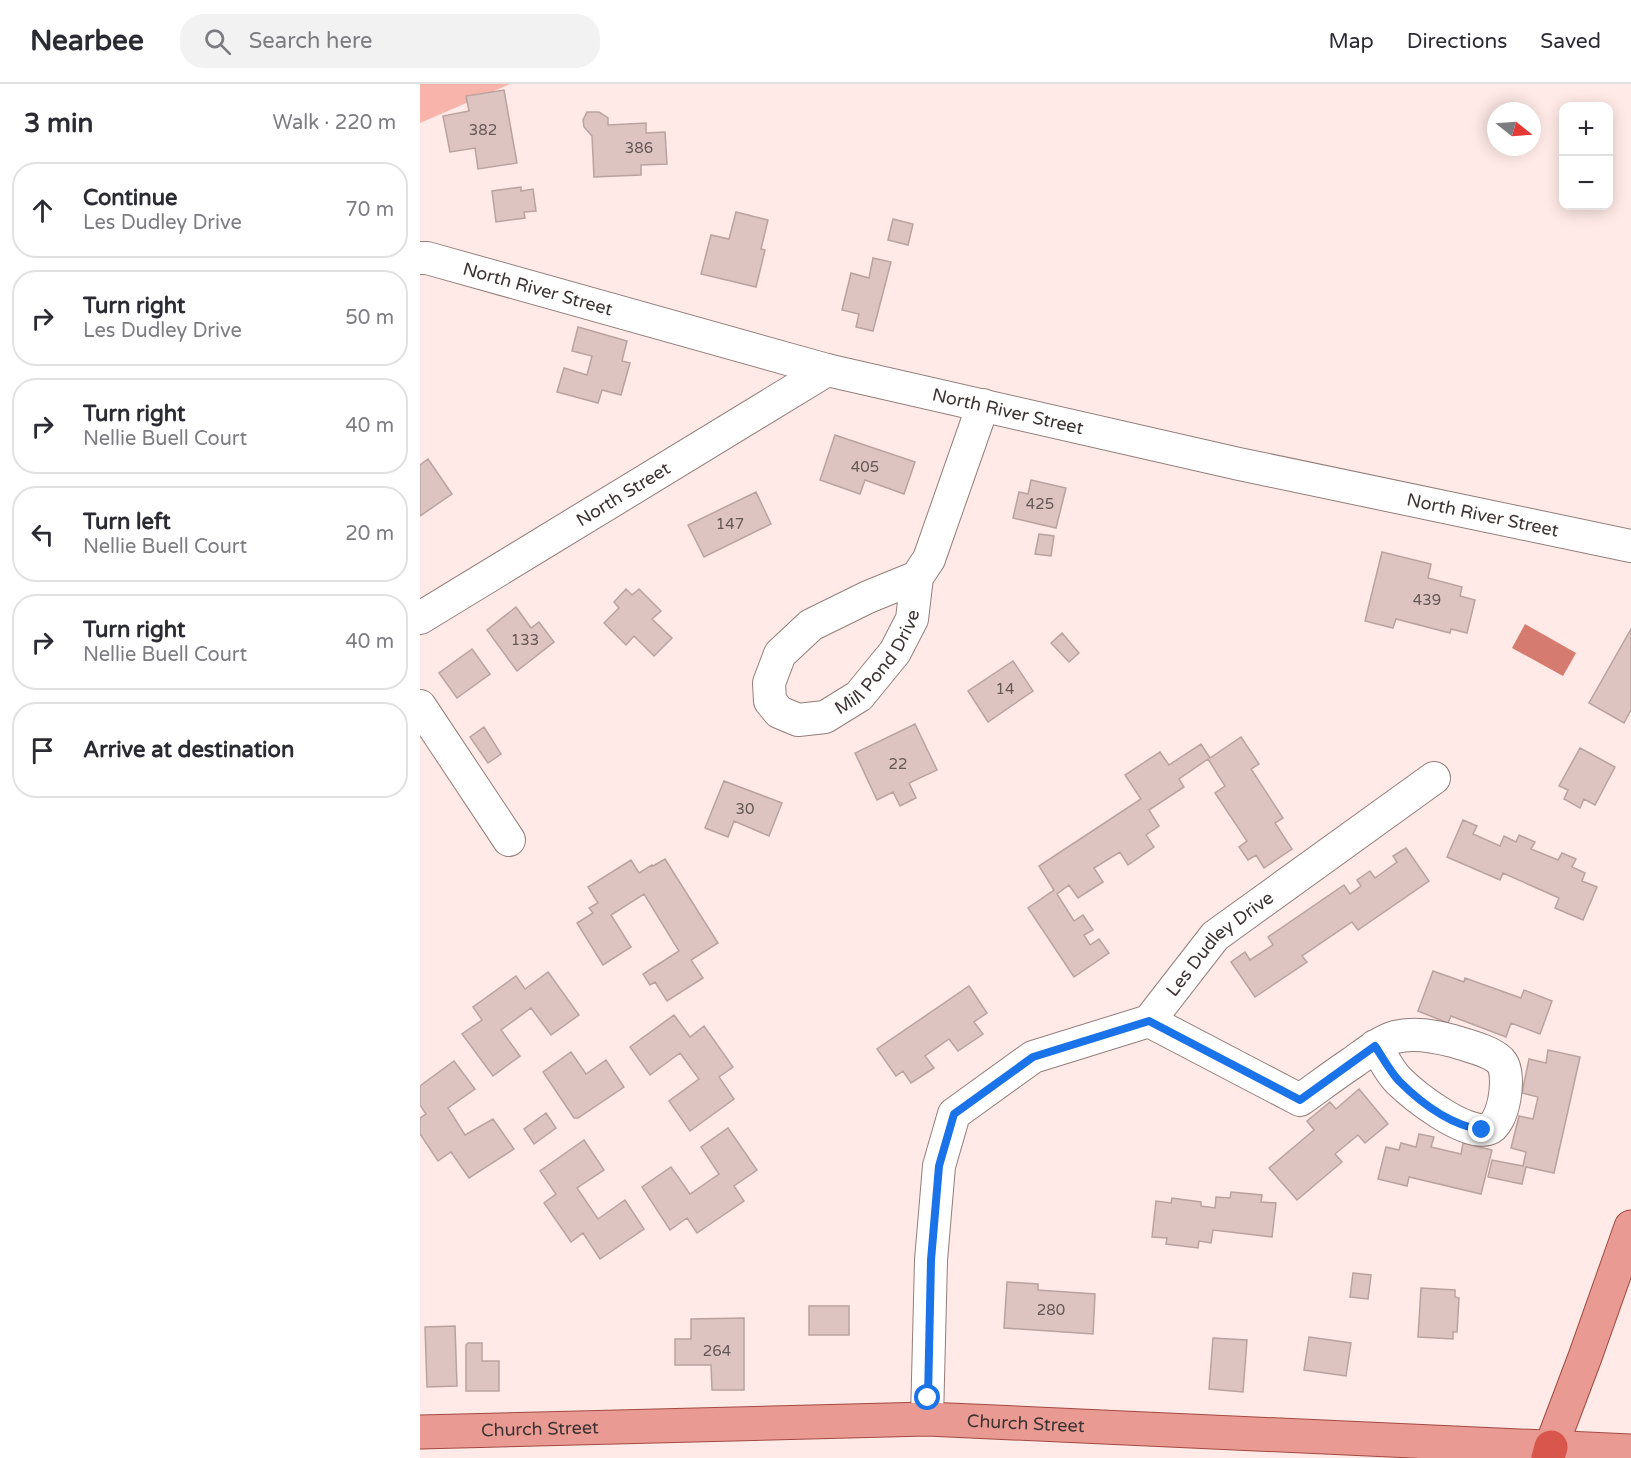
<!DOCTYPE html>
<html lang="en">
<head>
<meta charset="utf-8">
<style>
  :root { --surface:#fff; --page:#f2f2f3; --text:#2b2b33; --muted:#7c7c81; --line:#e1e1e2 }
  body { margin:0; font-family:"Varela Round",sans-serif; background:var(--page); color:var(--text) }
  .controls { position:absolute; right:18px; top:18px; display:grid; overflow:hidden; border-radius:12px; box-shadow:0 3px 15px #0003 }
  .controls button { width:54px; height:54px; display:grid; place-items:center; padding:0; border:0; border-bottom:2px solid var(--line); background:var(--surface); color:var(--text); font:30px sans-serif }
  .compass { position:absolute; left:1067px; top:18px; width:54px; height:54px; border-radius:50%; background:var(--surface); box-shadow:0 3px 15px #0003; rotate:107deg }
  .stop { position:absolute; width:18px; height:18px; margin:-14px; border:4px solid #1a73e8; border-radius:50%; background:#fff }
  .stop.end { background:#1a73e8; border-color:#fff; box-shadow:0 2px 6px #0008 }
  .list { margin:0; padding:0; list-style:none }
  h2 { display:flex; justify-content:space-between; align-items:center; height:78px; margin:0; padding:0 24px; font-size:26px }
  h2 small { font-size:20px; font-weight:400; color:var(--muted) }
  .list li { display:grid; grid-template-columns:39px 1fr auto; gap:18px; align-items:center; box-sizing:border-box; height:96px; margin:0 12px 12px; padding:0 12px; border:2px solid var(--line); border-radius:24px }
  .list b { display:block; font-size:22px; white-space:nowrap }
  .list p { margin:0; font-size:20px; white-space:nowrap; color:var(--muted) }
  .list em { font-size:20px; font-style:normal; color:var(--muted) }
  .icon { flex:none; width:33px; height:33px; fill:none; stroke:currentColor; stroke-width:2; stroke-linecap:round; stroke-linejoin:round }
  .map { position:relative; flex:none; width:1211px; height:1374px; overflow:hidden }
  header { display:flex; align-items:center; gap:36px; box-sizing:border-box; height:84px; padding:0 30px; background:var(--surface); border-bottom:2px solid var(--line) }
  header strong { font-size:28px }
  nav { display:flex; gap:33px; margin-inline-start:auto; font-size:21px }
  .search { width:420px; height:54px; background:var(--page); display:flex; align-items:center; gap:15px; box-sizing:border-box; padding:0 21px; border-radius:24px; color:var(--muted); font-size:22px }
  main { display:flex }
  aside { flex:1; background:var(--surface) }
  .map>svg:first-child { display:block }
</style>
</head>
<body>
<header>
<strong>Nearbee</strong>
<div class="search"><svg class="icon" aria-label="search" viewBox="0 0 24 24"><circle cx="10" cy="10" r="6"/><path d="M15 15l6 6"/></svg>Search here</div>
<nav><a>Map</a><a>Directions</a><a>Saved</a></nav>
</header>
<main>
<aside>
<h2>3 min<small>Walk · 220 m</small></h2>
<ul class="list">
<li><svg class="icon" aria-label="ahead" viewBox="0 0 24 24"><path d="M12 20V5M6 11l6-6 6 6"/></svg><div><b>Continue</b><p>Les Dudley Drive</p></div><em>70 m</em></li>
<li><svg class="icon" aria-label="right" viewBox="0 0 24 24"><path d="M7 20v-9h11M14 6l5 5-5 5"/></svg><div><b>Turn right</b><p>Les Dudley Drive</p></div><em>50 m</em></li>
<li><svg class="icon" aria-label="right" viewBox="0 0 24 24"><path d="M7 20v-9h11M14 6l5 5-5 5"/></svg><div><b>Turn right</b><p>Nellie Buell Court</p></div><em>40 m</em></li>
<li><svg class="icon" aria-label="left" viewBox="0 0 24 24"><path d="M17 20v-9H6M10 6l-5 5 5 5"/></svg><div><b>Turn left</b><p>Nellie Buell Court</p></div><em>20 m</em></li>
<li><svg class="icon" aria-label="right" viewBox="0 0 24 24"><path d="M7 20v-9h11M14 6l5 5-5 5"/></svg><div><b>Turn right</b><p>Nellie Buell Court</p></div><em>40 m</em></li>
<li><svg class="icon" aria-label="arrive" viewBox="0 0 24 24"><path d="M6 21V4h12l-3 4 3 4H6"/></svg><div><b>Arrive at destination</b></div></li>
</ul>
</aside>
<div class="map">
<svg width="1211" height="1374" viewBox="0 0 1211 1374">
  <rect width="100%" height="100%" fill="#ffeae7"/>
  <path fill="#f8b4ab" d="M0 0H90L0 39Z"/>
  <path fill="#d67b6f" d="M1105 540 1156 569 1143 592 1092 564Z"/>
  <path fill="#ddc4c0" stroke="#baa29f" stroke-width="1.5" d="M84 6 97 79 58 85 55 64 30 68 23 32 49 27 46 12Z
    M167 28H179L188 34V41L226 39V49L245 48 247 80 221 81V91L174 93 172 52 164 43 163 36Z
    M101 103V107L113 105 116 127 104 128 105 134 76 138 72 107Z
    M316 128 348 136 341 165 345 166 336 203 281 190 291 151 309 155Z
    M473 135 493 140 488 161 468 156Z
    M453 174 471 178 453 247 436 243 439 230 422 226 431 189 449 194Z
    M158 243 207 257 202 277 210 279 201 311 182 306 178 319 137 308 144 284 167 291 172 272 152 267Z
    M415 351 495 378 484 410 445 396 440 410 400 396Z
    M8 375 32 410 0 432V381Z
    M611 396 646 404 636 444 593 434 599 408 608 410Z
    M336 408 351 440 284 473 268 441Z
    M619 450 634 452 631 472 615 470Z
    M962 468 1011 480 1008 494 1042 503 1040 512 1055 516 1047 549 1031 545 1030 549 976 535 973 544 945 537Z
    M206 505 212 511 219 505 241 527 232 535 252 554 234 572 214 552 206 561 184 539 199 524 194 518Z
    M96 523 111 544 119 538 134 558 97 587 67 546Z
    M1211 545V626L1204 639 1169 619Z
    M642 549 659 569 649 578 631 559Z
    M52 565 70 590 37 614 19 589Z
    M593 577 613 607 568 638 548 607Z
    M495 640 517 686 489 699 496 714 480 722 473 708 457 716 435 669Z
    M64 643 81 670 68 679 50 653Z
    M821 653 839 680 831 685 863 734 855 739 872 765 844 784 836 771 828 776 819 763 827 757 795 709 805 702 788 675 759 695 764 703 729 726 739 742 726 751 734 763 708 781 700 768 674 784 683 798 658 814 649 801 637 810 654 837 663 831 673 846 664 851 670 861 679 855 689 869 654 893 608 824 634 806 619 782 721 715 705 691 740 668 749 681 781 660 790 674Z
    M1160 664 1195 683 1175 721 1164 715 1160 724 1144 715 1148 706 1139 702Z
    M304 697 362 719 349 752 314 737 308 753 285 744Z
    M1043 736 1057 742 1053 750 1080 762 1084 752 1096 758 1099 751 1115 758 1111 765 1138 776 1142 769 1156 775 1152 783 1165 789 1162 797 1177 803 1163 836 1135 824 1139 814 1083 789 1080 796 1027 773Z
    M986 764 1009 797 938 846 932 838 882 872 887 878 835 913 811 878 825 868 830 876 853 861 848 853 924 801 930 810 941 802 937 796 950 787 955 794 977 778 973 772Z
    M245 775 298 859 271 876 283 894 247 917 235 898 230 901 223 890 259 867 224 810 191 831 211 863 183 881 157 839 173 829 169 824 178 819 168 803 211 776 219 789 232 781 233 782Z
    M1013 887 1044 898 1045 894 1101 914 1104 906 1132 917 1120 950 1091 939 1086 953 1031 932 1028 939 998 927Z
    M128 888 159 931 131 951 111 924 81 946 100 972 73 992 42 950 62 936 53 923 96 892 105 905Z
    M549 902 567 929 554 938 563 950 538 967 529 955 505 972 514 984 491 999 483 987 476 992 457 965Z
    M254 931 270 953 284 942 313 983 299 993 314 1015 270 1047 249 1017 279 995 260 969 230 991 210 963Z
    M1128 966 1160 973 1134 1089 1106 1083 1102 1100 1068 1093 1072 1076 1103 1082 1106 1068 1091 1064 1099 1032 1113 1035 1118 1013 1102 1009 1109 975 1126 979Z
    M151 968 166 990 186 976 204 1003 158 1034H154L123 988Z
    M34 977 55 1005 28 1024 45 1051 73 1035 94 1065 49 1094 31 1068 18 1077 0 1050V1034L6 1030 0 1021V1002Z
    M939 1005 968 1040 945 1059 938 1051 915 1070 922 1078 877 1116 849 1084 894 1046 887 1037 910 1018 916 1025Z
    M126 1029 136 1044 114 1060 104 1045Z
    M308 1044 337 1086 314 1102 324 1117 277 1149 267 1134 250 1146 222 1103 251 1083 270 1110 299 1090 281 1063Z
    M999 1050 1014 1053 1011 1063 1041 1070 1043 1059 1072 1066 1061 1110 989 1093 987 1102 958 1095 966 1063 979 1066 981 1059 996 1063Z
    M164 1056 184 1086 157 1104 178 1135 205 1116 224 1145 180 1175 163 1149 151 1158 124 1119 136 1110 120 1087Z
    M811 1108 842 1111 841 1118 856 1119 852 1153 793 1146 791 1159 779 1157 778 1164 746 1160 747 1154 732 1153 736 1117 751 1119 752 1114 781 1118V1122L795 1124 796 1113 810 1114Z
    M933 1189 951 1191 948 1215 930 1213Z
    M587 1198 618 1200V1206L675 1210 673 1250 584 1244Z
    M1001 1204 1035 1206V1213L1039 1214 1037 1248H1033V1255L998 1253Z
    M389 1222H429V1251H389Z
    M324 1234V1306H292L291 1281H255V1255H271V1235Z
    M35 1242 37 1302 7 1303 5 1243Z
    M889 1253 931 1259 926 1292 884 1286Z
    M793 1254 827 1256 823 1308 789 1305Z
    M48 1259H62V1277H79V1307H46V1261Z"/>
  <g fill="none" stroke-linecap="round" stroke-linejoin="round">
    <defs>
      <g id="minor">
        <path id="s1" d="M0 174H7L407 286 819 380 1211 462"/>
        <path id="s2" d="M497 493 448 513 391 541 360 570 349 599 350 617 359 628 378 636 405 633 439 612 475 568 492 535 497 493 509 475 563 321"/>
        <path id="s3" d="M0 534 407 286"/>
        <path d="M0 622 89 756"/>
        <path d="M729 937 880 1016C897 1004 914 991 932 979 945 970 959 958 975 953 994 948 1014 952 1033 957 1046 961 1075 968 1082 979 1091 992 1084 1040 1068 1045 1045 1052 994 1012 978 996 969 987 963 973 955 962"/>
        <path id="s4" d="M507 1335 511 1176 519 1082 534 1030 613 973 729 937 795 852 1014 694"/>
      </g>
      <g id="major">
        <path id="s5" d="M0 1348 507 1335 1211 1367"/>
        <path d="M1131 1363 1165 1273 1211 1143"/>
      </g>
      <path id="highway" d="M1128 1374 1131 1363"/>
    </defs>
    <use href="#minor" stroke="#947e7a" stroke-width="34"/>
    <use href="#major" stroke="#a24a42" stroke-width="35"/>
    <use href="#highway" stroke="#a24a42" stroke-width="35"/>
    <use href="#minor" stroke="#fff" stroke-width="32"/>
    <use href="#major" stroke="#e89a93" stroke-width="33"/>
    <use href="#highway" stroke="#d8564b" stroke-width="33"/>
  </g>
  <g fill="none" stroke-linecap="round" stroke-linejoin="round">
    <path stroke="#1a73e8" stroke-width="8" d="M508 1314 511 1176 519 1082 534 1030 613 973 729 937 880 1016 955 962C963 974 970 987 979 997 1001 1019 1031 1041 1062 1046"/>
  </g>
  <g text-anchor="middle" stroke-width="4.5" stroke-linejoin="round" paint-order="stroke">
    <g font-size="15" fill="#655756">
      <text x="63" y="51">382</text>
      <text x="219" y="69">386</text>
      <text x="445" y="388">405</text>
      <text x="620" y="425">425</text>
      <text x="310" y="445">147</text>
      <text x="1007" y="521">439</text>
      <text x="105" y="561">133</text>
      <text x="585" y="610">14</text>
      <text x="478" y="685">22</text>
      <text x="325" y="730">30</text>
      <text x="631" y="1231">280</text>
      <text x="297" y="1272">264</text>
    </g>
    <g font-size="18" fill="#3d3332" stroke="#fdfdfd">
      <text dy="6" stroke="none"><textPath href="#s1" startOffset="122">North River Street</textPath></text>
      <text dy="6" stroke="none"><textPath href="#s1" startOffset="608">North River Street</textPath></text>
      <text dy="6" stroke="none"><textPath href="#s3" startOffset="238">North Street</textPath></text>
      <text dy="6" stroke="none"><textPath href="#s1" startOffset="1094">North River Street</textPath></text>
      <text dy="6" stroke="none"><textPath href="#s2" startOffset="348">Mill Pond Drive</textPath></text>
      <text dy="6" stroke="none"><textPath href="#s4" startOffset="632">Les Dudley Drive</textPath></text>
      <text dy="6" stroke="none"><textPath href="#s5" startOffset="606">Church Street</textPath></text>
      <text dy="6" stroke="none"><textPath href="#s5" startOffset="120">Church Street</textPath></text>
    </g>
  </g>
</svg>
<div class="controls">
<button>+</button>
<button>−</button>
</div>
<svg class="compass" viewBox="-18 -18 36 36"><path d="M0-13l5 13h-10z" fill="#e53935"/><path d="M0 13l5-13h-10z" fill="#7c7c81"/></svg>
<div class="stop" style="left:508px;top:1314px"></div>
<div class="stop end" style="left:1062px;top:1046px"></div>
</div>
</main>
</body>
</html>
